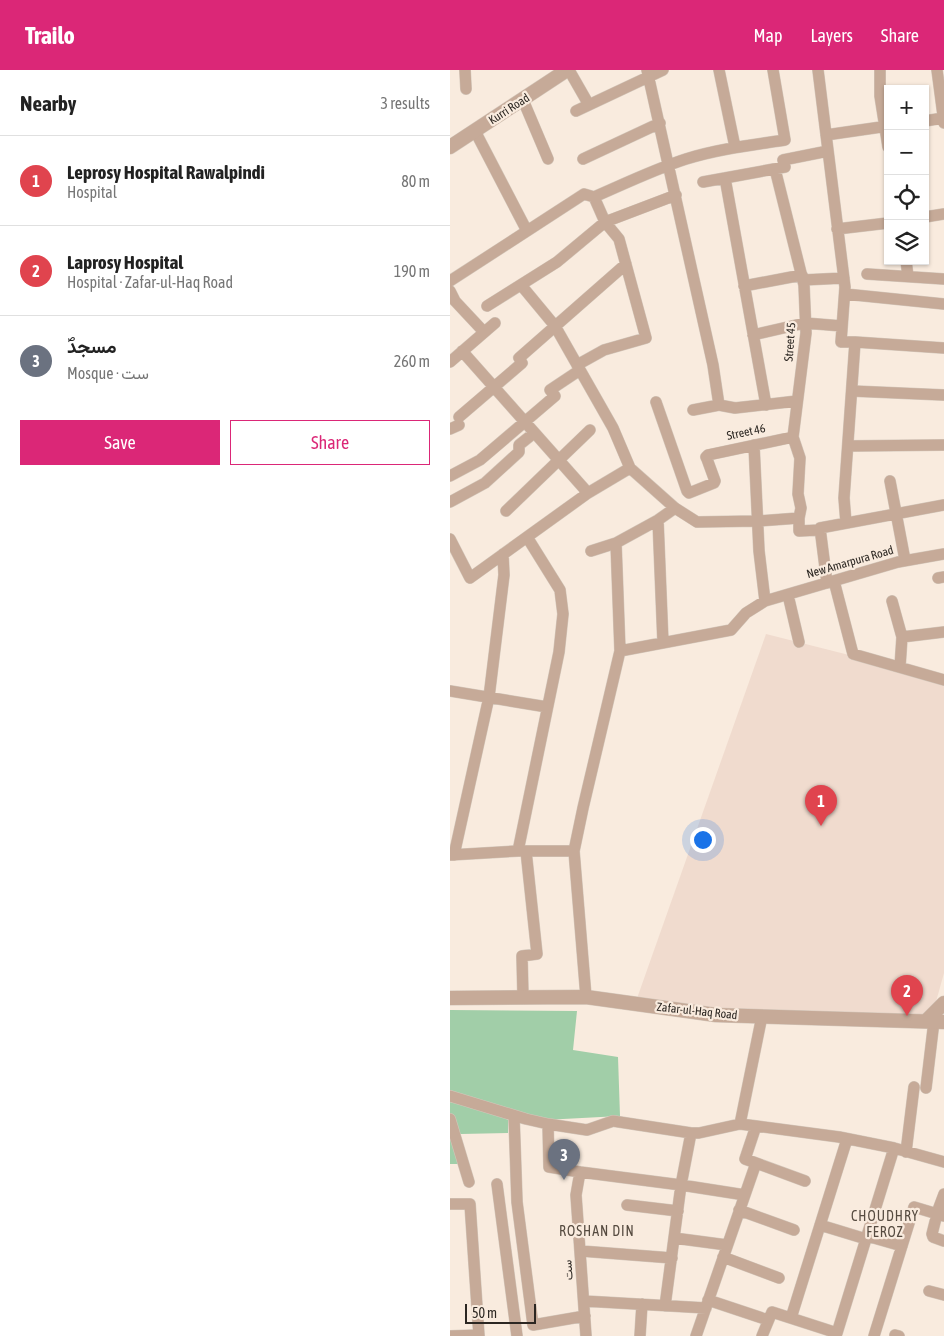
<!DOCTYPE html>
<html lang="en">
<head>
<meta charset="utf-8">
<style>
  :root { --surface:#fff; --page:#f6f6f6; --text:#222; --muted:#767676; --line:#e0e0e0; --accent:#db2777 }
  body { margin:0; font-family:"Asap Condensed",Vazirmatn,sans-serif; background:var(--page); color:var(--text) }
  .controls { position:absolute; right:15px; top:15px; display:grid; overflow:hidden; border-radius:0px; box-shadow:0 1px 4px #0004 }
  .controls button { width:45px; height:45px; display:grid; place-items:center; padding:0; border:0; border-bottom:1px solid var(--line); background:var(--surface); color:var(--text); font:25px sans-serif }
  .scale { position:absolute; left:15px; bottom:12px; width:71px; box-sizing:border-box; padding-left:5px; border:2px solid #2c2722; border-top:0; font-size:14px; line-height:18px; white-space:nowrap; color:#2c2722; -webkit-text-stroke:4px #f9ebde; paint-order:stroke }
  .you { position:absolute; left:252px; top:769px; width:18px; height:18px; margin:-12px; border:4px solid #fff; border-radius:50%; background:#1a73e8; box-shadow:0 0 0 8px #1a73e833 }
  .badge { display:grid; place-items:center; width:32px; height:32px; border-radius:50%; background:var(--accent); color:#fff; font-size:16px; font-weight:700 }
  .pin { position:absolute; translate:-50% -41px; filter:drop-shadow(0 1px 2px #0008) }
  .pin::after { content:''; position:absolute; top:26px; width:18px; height:15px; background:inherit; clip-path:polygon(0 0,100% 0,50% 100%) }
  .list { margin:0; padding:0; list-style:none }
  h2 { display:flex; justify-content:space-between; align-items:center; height:65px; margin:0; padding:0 20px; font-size:21px }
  h2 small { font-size:16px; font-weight:400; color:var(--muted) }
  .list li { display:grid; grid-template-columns:32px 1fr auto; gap:15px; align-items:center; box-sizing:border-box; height:90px; padding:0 20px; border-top:1px solid var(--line) }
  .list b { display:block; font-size:19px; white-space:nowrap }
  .list p { margin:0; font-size:16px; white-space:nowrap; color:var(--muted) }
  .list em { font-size:16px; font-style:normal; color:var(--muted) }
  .actions { display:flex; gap:10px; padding:15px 20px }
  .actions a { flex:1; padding:11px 0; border:1px solid var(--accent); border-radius:0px; text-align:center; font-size:18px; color:var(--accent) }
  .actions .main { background:var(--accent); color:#fff }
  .icon { flex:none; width:28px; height:28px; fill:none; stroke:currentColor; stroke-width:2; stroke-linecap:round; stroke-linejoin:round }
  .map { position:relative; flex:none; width:494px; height:1266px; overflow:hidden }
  header { display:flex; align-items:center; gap:30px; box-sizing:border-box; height:70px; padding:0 25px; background:var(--accent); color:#fff }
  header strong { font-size:24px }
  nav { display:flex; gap:28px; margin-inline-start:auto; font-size:18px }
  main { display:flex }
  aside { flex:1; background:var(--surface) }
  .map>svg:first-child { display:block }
</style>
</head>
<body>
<header>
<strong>Trailo</strong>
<nav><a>Map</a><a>Layers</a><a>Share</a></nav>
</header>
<main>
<aside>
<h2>Nearby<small>3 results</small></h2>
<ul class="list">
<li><span class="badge" style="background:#e0444e">1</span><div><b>Leprosy Hospital Rawalpindi</b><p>Hospital</p></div><em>80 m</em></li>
<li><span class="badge" style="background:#e0444e">2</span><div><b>Laprosy Hospital</b><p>Hospital · Zafar-ul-Haq Road</p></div><em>190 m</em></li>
<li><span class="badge" style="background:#6b7280">3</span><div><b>ؐمسجد</b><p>Mosque · ست</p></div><em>260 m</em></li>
</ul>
<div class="actions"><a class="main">Save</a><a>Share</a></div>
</aside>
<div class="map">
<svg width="494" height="1266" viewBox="0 0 494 1266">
  <rect width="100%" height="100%" fill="#f9ebde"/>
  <path fill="#f0dbce" d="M316 564 494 609V903L482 946 397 948 185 934Z"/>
  <path fill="#a1cea8" d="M0 940 127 941 123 980 168 987 170 1046 94 1050 12 1026 0 1020Z
    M0 1032 44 1041 58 1050V1063L11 1064 3 1066 9 1094H0Z"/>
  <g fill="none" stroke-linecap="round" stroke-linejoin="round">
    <defs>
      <path id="minor" d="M15 0 16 19
        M119 0 139 35
        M197 0 263 295 269 335
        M269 0 285 77
        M368 0 395 217 391 272H405
        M430 0V26L438 77
        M487 0 494 53
        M73 30 98 89
        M126 41 213 0
        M475 51 493 48
        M25 61 77 161
        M376 65 438 56
        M133 89 210 53
        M325 99 354 215 356 263 343 367 350 388 348 424 351 438 349 448
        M275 108 316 335
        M253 112 335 97 333 90 378 81
        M475 147 494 144
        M387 159 438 153
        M456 191 458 206
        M417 204 494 209
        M353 210 394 208
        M0 211 134 124 144 127C174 114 205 99 236 89 268 79 302 75 335 70L323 0
        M71 215 105 256 163 358 180 398 225 438 247 452 307 451 349 448V461L370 460
        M294 216 352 205
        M0 221 5 231 34 262
        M395 224 494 234
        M37 236 107 192 155 152 226 125
        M303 265 355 253 392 256
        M12 281 138 423
        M0 292 45 253
        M127 295 154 280 196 268 169 169 155 152 144 127
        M402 321 494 325
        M206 332 237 421 239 423 264 413 265 411 257 389 256 387 258 385 343 367
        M243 340 269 335 285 338 347 331
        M9 347 72 293 69 288 176 194
        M0 359 9 355
        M304 375 309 481 315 531
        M398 376 494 375
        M0 406 30 390 105 326 100 320 130 300
        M440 411 455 490
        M0 432 35 413 69 382V375L84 363
        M56 441 140 360
        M208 450 213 573
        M396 453 394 428 405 272 494 278
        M0 469 20 508 138 423 180 398
        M166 473 170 581
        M141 481 166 473 208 450 225 438
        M488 508 494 507
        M384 511 403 584 494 610
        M377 513 370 458 494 435
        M338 525 349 572
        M442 531 452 567 450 597
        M452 567 494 562
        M0 621 97 637
        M68 781 109 582 113 544 110 520 77 467
        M124 781 133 738 170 581 281 560 296 543 315 531 448 492 494 484
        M0 785 68 781H124L136 927
        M4 785 39 627 54 505 53 484
        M73 927 72 886 87 884 76 781
        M476 1018 484 951
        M0 1026 76 1049 98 1054 137 1060 163 1051 241 1063H249L290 1054 306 1056 389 1067 444 1078 494 1092
        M64 1046 67 1132 83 1255 135 1246
        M0 1049 19 1112
        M98 1054 99 1097 130 1102
        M290 1054 312 946
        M306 1056 295 1089 355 1111
        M456 1082 464 1017
        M47 1114 67 1266
        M494 1124 488 1140 482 1164 483 1167 494 1171
        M0 1134H20L29 1266
        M177 1135 228 1141
        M289 1140 344 1160
        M370 1155 416 1169
        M417 1166 452 1176
        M224 1168 277 1175
        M131 1181 222 1188
        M273 1187 329 1208
        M479 1221 494 1225
        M258 1230 318 1250
        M134 1231 256 1238
        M215 1236 231 1115 241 1063
        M341 1248 397 1069
        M445 1265 449 1266
        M0 1266 29 1265
        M136 1266 126 1125 130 1102 231 1115 295 1125
        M190 1266 192 1234
        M246 1266 306 1093
        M312 1266 322 1242 387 1263 444 1078
        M424 1266 464 1137 494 1146"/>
      <path id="tertiary" d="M0 77 117 0
        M0 928 136 927 266 945 494 952
        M477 950 494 933"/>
    </defs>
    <use href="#minor" stroke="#d4c8bc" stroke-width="12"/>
    <use href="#tertiary" stroke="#d4c8bc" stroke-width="15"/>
    <use href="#minor" stroke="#c6aa98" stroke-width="11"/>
    <use href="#tertiary" stroke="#c6aa98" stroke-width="14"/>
  </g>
  <g text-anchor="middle" stroke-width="4.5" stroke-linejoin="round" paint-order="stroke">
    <g font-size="12" fill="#2c2722" stroke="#f9ebde">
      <text transform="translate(59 39) rotate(-33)" y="4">Kurri Road</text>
      <text transform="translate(340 272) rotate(-86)" y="4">Street 45</text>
      <text transform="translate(296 362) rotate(-12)" y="4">Street 46</text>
      <text transform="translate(400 492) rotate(-16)" y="4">New Amarpura Road</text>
      <text transform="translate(247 941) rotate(6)" y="4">Zafar-ul-Haq Road</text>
      <text transform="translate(118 1200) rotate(-94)" y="4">ست</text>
    </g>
    <g font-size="14" letter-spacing="1" fill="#564b40" stroke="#f9ebde">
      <text x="435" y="1151">CHOUDHRY<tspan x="435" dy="16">FEROZ</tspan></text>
      <text x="147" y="1166">ROSHAN DIN</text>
    </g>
  </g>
</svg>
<div class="controls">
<button>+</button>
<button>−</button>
<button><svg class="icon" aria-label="locate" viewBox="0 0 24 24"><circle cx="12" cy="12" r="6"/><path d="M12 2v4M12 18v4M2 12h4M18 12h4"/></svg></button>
<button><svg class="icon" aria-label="layers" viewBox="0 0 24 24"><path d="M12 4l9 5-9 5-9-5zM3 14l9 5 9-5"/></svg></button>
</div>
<div class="scale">50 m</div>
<div class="you"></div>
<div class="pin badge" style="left:371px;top:756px;background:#e0444e">1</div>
<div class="pin badge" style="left:457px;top:946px;background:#e0444e">2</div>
<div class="pin badge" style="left:114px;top:1110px;background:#6b7280">3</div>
</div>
</main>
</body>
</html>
